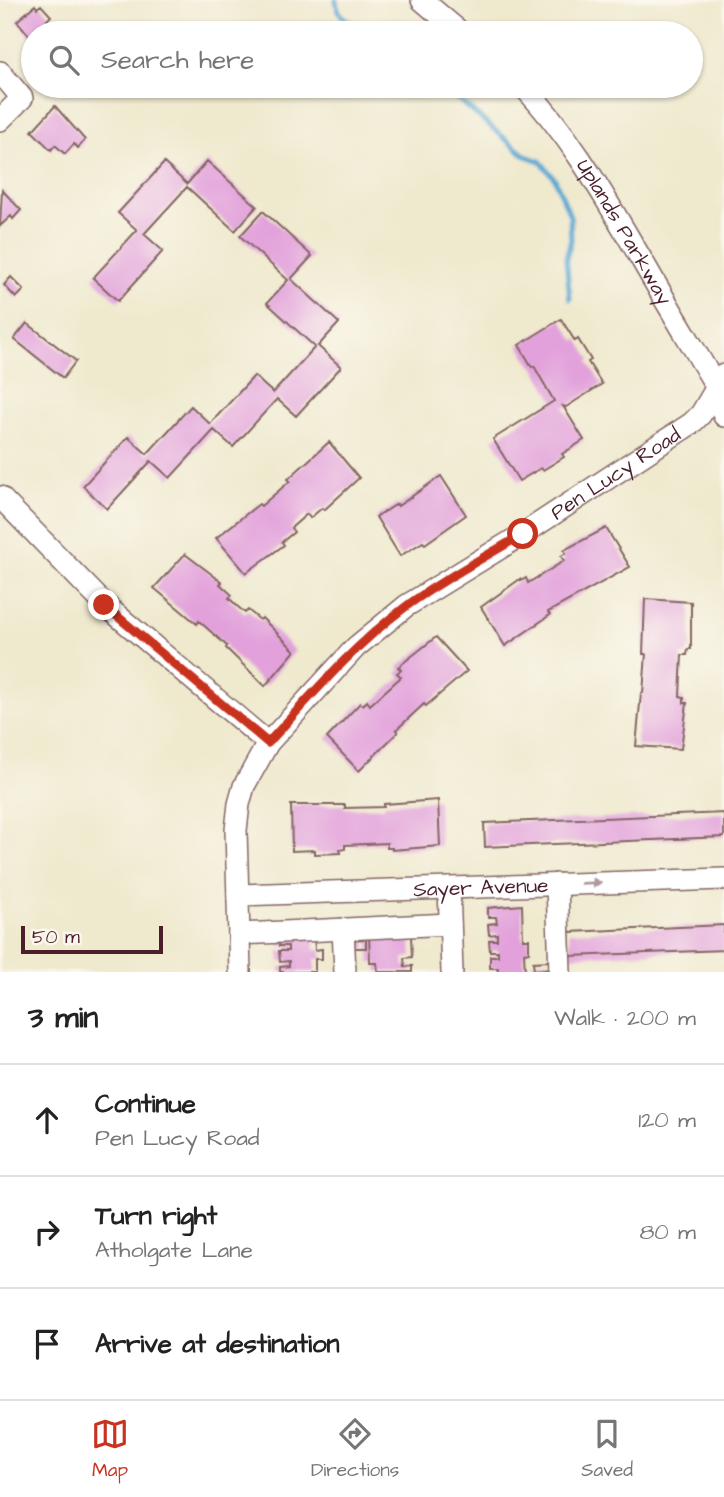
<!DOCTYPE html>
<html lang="en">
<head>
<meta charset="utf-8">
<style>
  :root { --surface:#fff; --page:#f6f6f6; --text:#222; --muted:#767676; --line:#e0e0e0; --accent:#c8321e }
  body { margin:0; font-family:"Architects Daughter",sans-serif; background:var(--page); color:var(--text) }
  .scale { position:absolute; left:21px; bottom:18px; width:142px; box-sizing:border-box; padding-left:7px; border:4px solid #4a1f2b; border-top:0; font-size:19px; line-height:24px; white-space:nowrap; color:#4a1f2b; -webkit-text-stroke:5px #fbf7ec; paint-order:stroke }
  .stop { position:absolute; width:21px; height:21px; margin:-16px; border:5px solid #c8321e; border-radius:50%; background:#fff }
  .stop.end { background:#c8321e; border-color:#fff; box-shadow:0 2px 7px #0008 }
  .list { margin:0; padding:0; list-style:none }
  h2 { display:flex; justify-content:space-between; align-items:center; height:91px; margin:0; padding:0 28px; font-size:30px }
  h2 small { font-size:23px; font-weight:400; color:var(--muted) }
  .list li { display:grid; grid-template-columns:46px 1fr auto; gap:21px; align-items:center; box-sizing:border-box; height:112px; padding:0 28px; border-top:2px solid var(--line) }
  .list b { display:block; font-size:26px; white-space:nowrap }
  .list p { margin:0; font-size:23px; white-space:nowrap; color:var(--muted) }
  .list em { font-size:23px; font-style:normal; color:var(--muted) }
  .icon { flex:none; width:38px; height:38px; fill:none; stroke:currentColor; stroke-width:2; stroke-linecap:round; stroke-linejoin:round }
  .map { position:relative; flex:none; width:724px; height:972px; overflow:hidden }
  .search { position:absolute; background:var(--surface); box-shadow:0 2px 5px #0004; left:21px; right:21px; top:21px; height:77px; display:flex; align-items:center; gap:18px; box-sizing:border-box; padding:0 24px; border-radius:38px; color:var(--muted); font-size:26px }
  .sheet { height:427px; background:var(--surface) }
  nav { display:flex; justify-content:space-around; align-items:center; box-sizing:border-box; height:98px; border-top:2px solid var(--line); background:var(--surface); font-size:19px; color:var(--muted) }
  nav a { display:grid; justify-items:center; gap:4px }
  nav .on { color:var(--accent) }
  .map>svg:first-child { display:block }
</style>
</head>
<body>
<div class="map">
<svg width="724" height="972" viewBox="0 0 724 972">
  <rect width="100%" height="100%" fill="#fbf7ec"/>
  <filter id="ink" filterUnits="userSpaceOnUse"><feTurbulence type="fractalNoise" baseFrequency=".0143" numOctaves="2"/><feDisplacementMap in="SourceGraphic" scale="14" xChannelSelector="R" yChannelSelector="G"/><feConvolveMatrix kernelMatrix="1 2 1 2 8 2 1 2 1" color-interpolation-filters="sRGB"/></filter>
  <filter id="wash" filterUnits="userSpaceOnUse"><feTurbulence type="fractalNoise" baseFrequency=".00686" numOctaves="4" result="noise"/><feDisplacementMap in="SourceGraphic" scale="28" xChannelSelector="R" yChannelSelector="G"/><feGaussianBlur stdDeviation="1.57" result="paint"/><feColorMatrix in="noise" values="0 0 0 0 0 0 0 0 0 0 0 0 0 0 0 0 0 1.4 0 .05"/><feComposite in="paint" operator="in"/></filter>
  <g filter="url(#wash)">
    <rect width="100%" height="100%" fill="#efe9ce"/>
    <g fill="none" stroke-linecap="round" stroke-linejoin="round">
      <path stroke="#5ba7d3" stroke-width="5" d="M336 0C336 18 355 26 369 33
        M434 86 448 91 526 156 540 161 555 179 570 216 571 240 566 258 570 299"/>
    </g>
    <g id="blocks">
      <path fill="#e2a1db" d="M35 5 37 8 41 5 51 16 47 20 59 33H33V40L17 21Z
        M55 106 85 140 78 148 74 144 65 154 55 145 51 150 32 131Z
        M207 161 257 206 235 231 187 187 144 234 163 251 118 301 93 278 137 230 118 213 164 163 187 184Z
        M2 190 21 210 13 219 11 216 0 226Z
        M263 211 312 256 291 279 339 323 318 346 341 367 296 416 277 399 233 447 214 430 170 478 151 461 107 509 83 486 128 437 147 454 191 406 210 424 254 376 273 393 315 347 267 303 288 280 240 236Z
        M11 277 24 290 16 298 4 285Z
        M561 319 575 341 578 339 591 360 588 362 602 384 566 407 563 406 584 440 562 454 564 457 543 470 541 468 519 481 493 439 554 401 534 366 532 367 519 345Z
        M27 323 76 361 63 378 14 339Z
        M329 442 359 478 324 510 322 508 310 518 307 514 291 528 294 532 282 542 284 545 246 573 216 538 259 504 261 506 290 481 288 479Z
        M441 476 466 515 425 544 423 542 400 556 376 517 397 504 398 506Z
        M606 528 630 567 548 612 550 615 505 646 481 607 520 579 521 581 526 578 528 583 564 561 561 556 566 553 564 550Z
        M185 554 222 582 220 584 232 595 229 598 237 606 245 613 248 610 260 620 262 618 295 651 265 686 226 648 227 646 199 621 197 624 154 588Z
        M645 599 691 602V649H688L687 655H682L680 696 684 697V703H687L681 749 636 746 641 693H643L646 654H643Z
        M436 637 467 671 426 706 424 704 396 730 398 732 359 771 327 738 360 703 363 705 367 701 370 705 401 677 397 673 401 670 398 667Z
        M438 800 440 846 392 850V848H387V843L345 845V849L340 850 341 853 315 854V850L292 851 291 805H345V808L384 807V804Z
        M724 813V837L485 847 484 823Z
        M522 905 523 939H529V952L524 953 525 972H498V968H490V956H498V951H490L489 940H497V934L489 935 488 924 497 923 496 917H488V908Z
        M724 925V950L570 956 569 932Z
        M314 934 315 950 322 949V959H315V972H280V967L289 966V961L280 962 279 951H288V946H279V936Z
        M369 934 411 936 412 957 404 958 405 967 412 966V972H378L377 963H370Z
        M351 939H366V948H351Z
        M549 961 550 969 534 970 533 962Z"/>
    </g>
  </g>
  <g filter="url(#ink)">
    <use href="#blocks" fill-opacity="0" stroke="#846664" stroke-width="2"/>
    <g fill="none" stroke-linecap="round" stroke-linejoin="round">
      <defs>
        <g id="minor">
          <path d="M422 0 461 33"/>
          <path d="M0 72 22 98 0 120"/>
          <path id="s1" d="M523 86C574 140 605 198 643 262 667 304 692 345 716 386L724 416"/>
          <path d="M0 497 105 605 268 743"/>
          <path d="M557 884 560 972"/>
          <path d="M449 888 452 972"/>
          <path id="s2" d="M238 895 724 879"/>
          <path d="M343 929 345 972"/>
          <path d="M239 934 450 924"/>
          <path id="s3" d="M240 972 236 830 239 804 244 786 268 743 356 647 406 606 523 534 692 423 701 414 724 375"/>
        </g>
      </defs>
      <use href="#minor" stroke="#846664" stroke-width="24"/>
      <use href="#minor" stroke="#fff" stroke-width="21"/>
    </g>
    <defs><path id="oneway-solid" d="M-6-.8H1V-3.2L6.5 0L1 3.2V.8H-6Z" transform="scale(1.75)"/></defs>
    <use fill="#ae9aa0" href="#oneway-solid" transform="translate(591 883) rotate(-2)"/>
  </g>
  <g fill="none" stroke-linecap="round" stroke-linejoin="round" filter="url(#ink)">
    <path stroke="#c8321e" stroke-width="9" d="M104 605 268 743C311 696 353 646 404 608 441 580 484 558 523 534"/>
  </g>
  <g text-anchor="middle" stroke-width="5" stroke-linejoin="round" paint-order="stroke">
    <g font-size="21" fill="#4a1f2b" stroke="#fbf7ec">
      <text dy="7" stroke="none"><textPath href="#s1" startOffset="178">Uplands Parkway</textPath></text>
      <text dy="7" stroke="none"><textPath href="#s3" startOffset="679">Pen Lucy Road</textPath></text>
      <text dy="7" stroke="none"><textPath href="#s2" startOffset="243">Sayer Avenue</textPath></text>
    </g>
  </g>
</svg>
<div class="scale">50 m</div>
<div class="stop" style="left:523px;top:534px"></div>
<div class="stop end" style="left:104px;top:605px"></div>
<div class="search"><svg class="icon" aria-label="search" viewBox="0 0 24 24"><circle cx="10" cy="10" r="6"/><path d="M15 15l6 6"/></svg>Search here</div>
</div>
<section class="sheet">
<h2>3 min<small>Walk · 200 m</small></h2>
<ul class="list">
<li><svg class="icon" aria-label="ahead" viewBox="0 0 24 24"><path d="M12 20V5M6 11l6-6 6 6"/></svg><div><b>Continue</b><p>Pen Lucy Road</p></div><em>120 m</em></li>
<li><svg class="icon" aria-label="right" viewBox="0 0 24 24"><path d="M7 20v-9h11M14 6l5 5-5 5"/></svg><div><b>Turn right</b><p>Atholgate Lane</p></div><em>80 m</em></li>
<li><svg class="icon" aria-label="arrive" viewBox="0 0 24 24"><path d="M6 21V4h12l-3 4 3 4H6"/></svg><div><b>Arrive at destination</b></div></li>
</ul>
</section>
<nav>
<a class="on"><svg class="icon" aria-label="map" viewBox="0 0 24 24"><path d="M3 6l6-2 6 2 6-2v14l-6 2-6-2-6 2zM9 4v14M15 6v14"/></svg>Map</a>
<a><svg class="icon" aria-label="directions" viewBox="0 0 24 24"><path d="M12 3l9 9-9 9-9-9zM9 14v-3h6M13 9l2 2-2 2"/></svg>Directions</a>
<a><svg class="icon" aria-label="saved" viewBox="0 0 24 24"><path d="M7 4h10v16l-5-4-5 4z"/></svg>Saved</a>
</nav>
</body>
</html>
